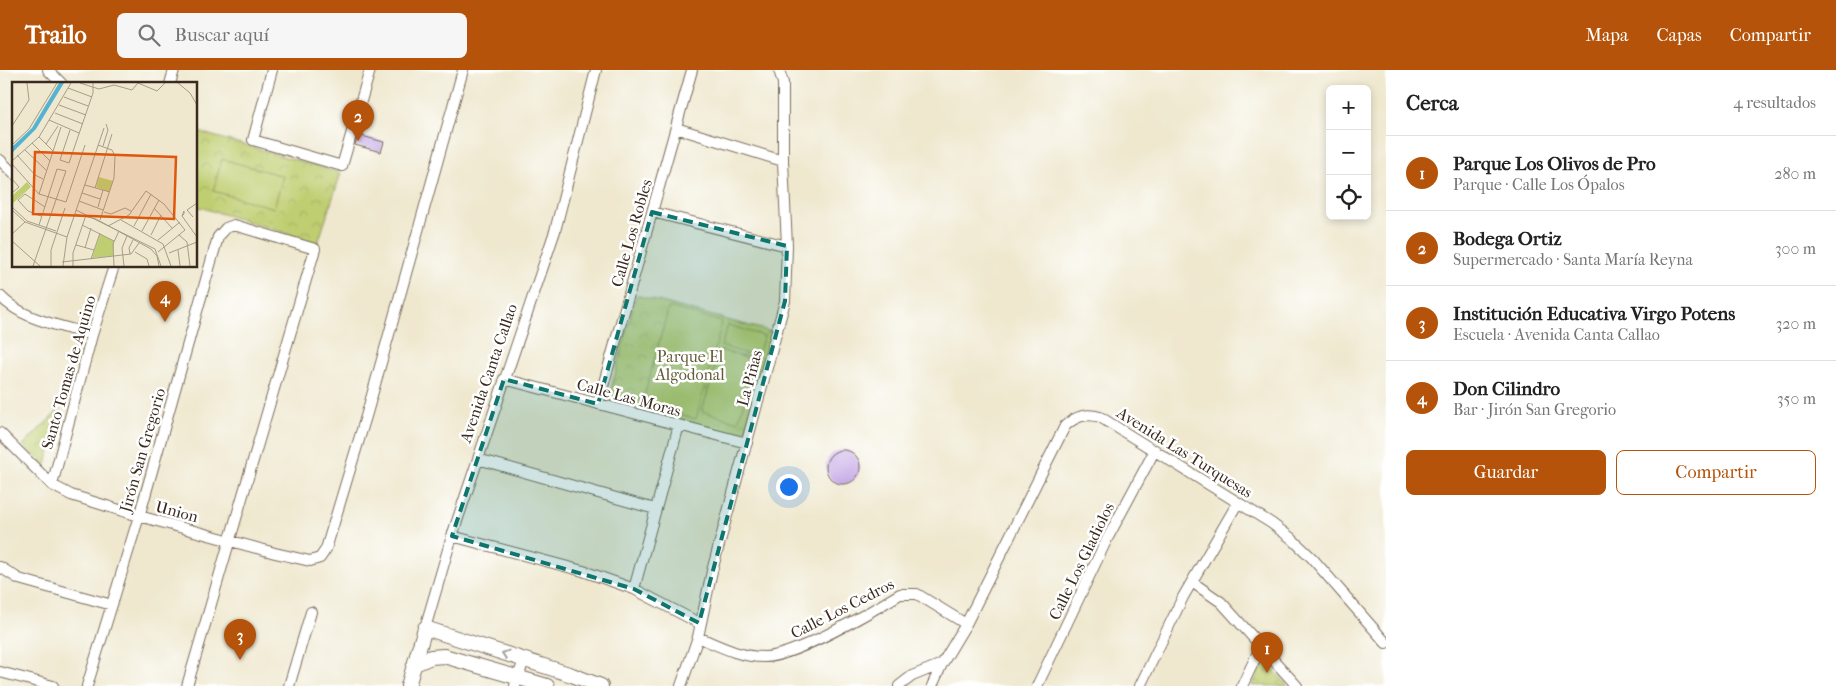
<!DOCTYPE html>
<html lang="es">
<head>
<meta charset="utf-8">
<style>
  :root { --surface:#fff; --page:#f6f6f6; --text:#222; --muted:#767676; --line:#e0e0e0; --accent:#b45309 }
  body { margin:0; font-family:"IM FELL French Canon",serif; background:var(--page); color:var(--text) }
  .controls { position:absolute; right:15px; top:15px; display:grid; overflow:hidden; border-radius:8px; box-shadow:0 2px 8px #0003 }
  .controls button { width:45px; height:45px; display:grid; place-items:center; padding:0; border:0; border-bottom:1px solid var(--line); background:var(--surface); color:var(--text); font:25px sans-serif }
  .you { position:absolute; left:788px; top:416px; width:18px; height:18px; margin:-12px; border:4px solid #fff; border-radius:50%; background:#1a73e8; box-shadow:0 0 0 8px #1a73e833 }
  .badge { display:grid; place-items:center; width:32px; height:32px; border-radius:50%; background:var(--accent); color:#fff; font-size:16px; font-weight:700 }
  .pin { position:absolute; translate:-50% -41px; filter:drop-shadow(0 1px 2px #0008) }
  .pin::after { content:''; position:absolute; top:26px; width:18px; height:15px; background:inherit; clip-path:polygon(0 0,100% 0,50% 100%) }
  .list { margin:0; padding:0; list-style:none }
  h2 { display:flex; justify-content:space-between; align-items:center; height:65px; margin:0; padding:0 20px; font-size:21px }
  h2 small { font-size:16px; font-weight:400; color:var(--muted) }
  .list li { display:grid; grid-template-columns:32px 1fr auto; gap:15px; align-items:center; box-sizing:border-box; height:75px; padding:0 20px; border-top:1px solid var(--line) }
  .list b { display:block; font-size:19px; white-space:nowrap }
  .list p { margin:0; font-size:16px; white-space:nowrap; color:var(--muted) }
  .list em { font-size:16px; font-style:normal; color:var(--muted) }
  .actions { display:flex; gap:10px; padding:15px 20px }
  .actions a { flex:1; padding:11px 0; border:1px solid var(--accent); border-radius:8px; text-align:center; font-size:18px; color:var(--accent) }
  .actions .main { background:var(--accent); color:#fff }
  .icon { flex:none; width:28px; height:28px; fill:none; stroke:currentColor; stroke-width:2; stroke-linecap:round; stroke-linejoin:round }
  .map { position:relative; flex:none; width:1386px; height:616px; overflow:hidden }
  header { display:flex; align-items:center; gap:30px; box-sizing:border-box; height:70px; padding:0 25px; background:var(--accent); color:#fff }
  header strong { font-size:24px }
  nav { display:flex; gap:28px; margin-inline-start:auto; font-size:18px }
  .search { width:350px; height:45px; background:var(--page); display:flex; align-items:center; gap:12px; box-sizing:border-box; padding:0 18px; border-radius:8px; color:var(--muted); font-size:19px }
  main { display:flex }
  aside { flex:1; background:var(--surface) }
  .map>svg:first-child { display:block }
</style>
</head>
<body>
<header>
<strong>Trailo</strong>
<div class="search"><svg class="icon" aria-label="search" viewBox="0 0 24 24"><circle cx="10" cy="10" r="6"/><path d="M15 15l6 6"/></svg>Buscar aquí</div>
<nav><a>Mapa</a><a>Capas</a><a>Compartir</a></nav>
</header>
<main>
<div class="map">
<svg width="1386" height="616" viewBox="0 0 1386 616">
  <defs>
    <pattern id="park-crowns" width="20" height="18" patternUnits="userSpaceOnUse" patternTransform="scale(1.25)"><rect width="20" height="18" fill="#bfce70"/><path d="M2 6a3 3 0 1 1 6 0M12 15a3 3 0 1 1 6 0" fill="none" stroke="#a5b161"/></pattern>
  </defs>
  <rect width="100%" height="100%" fill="#fff"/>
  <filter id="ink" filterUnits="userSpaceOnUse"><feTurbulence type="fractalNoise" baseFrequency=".02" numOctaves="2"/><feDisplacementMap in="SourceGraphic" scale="10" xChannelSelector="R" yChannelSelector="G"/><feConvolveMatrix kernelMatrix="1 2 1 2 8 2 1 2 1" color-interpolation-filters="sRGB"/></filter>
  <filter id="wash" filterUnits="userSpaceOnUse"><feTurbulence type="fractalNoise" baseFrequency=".0096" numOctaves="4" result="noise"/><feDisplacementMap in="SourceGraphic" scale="20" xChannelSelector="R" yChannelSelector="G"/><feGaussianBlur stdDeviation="1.12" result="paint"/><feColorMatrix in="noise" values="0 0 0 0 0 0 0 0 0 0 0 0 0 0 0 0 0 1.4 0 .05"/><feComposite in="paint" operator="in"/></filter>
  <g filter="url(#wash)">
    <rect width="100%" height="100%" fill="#efe8cf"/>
    <path fill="url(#park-crowns)" stroke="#7d7c47" d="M196 61 341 103 318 173 196 136Z
      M636 225 772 262 744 367 608 330Z
      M60 339 46 395 23 375Z
      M1265 589 1288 616H1252Z"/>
    <path fill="#bfce70" stroke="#7d7c47" d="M222 89 283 106 274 138 213 121Z
      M669 237 722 252 696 349 642 334Z
      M728 255 764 266 757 287 721 276Z
      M720 280 756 291 738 352 702 341Z"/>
    <g id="blocks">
      <path fill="#b997e1" d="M358 65 384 72 381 82 355 75Z
        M826 397a17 17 0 1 1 34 0a17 17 0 1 1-34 0Z"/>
    </g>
  </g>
  <g filter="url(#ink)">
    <use href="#blocks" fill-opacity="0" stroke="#7a6c5c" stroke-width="1"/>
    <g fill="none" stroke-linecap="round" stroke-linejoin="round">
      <defs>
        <path id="street" d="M48 0 62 14
          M272 0 253 70 342 96 370 0
          M170 14 174 0
          M676 58 783 91
          M0 90 14 104
          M652 142 787 176
          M0 226C24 251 60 255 92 265
          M504 309 747 373
          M598 334 692 0
          M0 363 52 415 71 425 139 446 275 483 310 491 320 488 326 479 367 343 463 0
          M478 389 655 439
          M52 415 92 265 114 196
          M452 466 583 501 634 519 699 553
          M0 497 19 509 112 535
          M1192 512 1221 532 1297 616
          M634 519 679 355
          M425 558 452 466 555 161 596 0
          M698 567C719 576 740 587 764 587 794 587 872 541 900 524H917L966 554
          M0 602 53 616
          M87 616 143 433 218 167 226 158 234 155 315 179 187 616
          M289 616 311 542
          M515 616 524 590
          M681 616 698 567 712 501 785 231 787 176 783 91V13L779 0
          M899 616 912 606 942 594 966 554 1065 356C1076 346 1086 343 1100 347L1271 453 1291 468 1312 488 1386 573
          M932 616 942 594
          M1037 616 1106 471 1155 380
          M1140 616 1183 527 1237 434
          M1242 616 1261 576"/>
        <path id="secondary" d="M415 594 431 587 444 586 547 616
          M408 616 425 558 572 605 601 616"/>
      </defs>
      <use href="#street" stroke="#7a6c5c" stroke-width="12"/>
      <use href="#secondary" stroke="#7a6c5c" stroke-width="16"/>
      <use href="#street" stroke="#fff" stroke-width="10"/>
      <use href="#secondary" stroke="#fff" stroke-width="14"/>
    </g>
    <defs><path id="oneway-chevron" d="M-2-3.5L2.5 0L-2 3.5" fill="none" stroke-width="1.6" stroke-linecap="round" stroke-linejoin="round" transform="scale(1.25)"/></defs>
    <use stroke="#a79f9a" href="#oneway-chevron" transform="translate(505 584) rotate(-162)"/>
  </g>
  <path fill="#0f766e" fill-opacity="0.2" stroke="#0f766e" stroke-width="4" stroke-dasharray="10 6" stroke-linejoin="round" d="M652 142 787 176 785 231 699 553 634 519 452 466 504 309 598 334Z"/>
  <g text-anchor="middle" stroke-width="5" stroke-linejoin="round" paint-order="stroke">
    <g font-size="16" fill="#3b2a1e" stroke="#fff">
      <text transform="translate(631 163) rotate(-74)" y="6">Calle Los Robles</text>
      <text transform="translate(68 302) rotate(-74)" y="6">Santo Tomas de Aquino</text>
      <text transform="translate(488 303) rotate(-71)" y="6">Avenida Canta Callao</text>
      <text transform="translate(749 308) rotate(-75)" y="6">La Piñas</text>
      <text transform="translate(629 327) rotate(15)" y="6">Calle Las Moras</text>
      <text transform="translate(142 380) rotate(-74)" y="6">Jirón San Gregorio</text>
      <text transform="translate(1185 382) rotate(32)" y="6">Avenida Las Turquesas</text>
      <text transform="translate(177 441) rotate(15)" y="6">Union</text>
      <text transform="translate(1081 491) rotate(-64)" y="6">Calle Los Gladiolos</text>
      <text transform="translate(842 538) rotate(-27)" y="6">Calle Los Cedros</text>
    </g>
    <g font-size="16" fill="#635b37" stroke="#fff">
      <text x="690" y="292">Parque El<tspan x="690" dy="18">Algodonal</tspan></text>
    </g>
  </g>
  <g transform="translate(12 12)">
    <rect width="185" height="185" fill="#efe8cf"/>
    <path d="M87 95 101 99 97 110 84 105ZM15 100 19 105 0 122V114ZM88 152 102 159 101 174 80 176Z" fill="#bfce70"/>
    <path d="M47 1H52L24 47 0 71V65L20 46Z" fill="#54b2d2"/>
    <path fill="none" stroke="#a79c88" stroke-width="1" d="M68 1 87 7 102 3 120 8 126 1M126 1 145 9 153 1M166 1 178 11 185 23M56 6 80 15M52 15 76 24M47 23 74 33M43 31 71 42M37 38 67 51M0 44 17 18 15 1M58 48 48 78 57 81 81 11V1M27 55 41 69M20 61 38 79M34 62 46 44M0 63 17 47 45 1M86 63 100 68 103 74 102 96 88 138M91 64 96 48 94 42M13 68 34 88M5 73 23 93 31 97M0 79 27 55 59 1M0 82 27 112 54 120 73 63M0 97 7 105 0 111M73 103 98 110M83 106 100 52M70 111 88 117M27 112 49 45M67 119 91 128M0 125 15 139 44 149M86 125 91 108M142 126 160 146M0 128 13 140 55 155M64 128 143 167 149 184M92 130 99 132 113 126 119 129M63 132 84 137 139 167 145 174 147 184M29 134 16 129 6 118 13 112 33 125M170 134 172 129V132L170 134 185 155M181 135 175 128 185 121M109 138 151 162 159 184M70 143 102 159M96 144 117 133 134 109 152 122 173 148 146 170M122 144 139 112M130 149 147 118M0 152 13 140M139 153 149 133M167 153 175 160 178 184M146 158 168 140M0 159 28 184M64 163 82 168M73 166 79 146M166 168 168 184M123 170 135 177 137 184M157 171 185 160M118 172 117 166 121 158M79 177 88 151M50 180 119 172 127 161M21 184 54 89 45 87 27 143M39 184V168L53 126M51 184 55 155 92 46M61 184V171L74 133M102 184 101 162 107 149M112 184 110 166 115 154"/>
    <path fill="#df570d" fill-opacity="0.15" stroke="#df570d" stroke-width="2.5" d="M23 70 164 75 162 137 21 132Z"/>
    <rect width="185" height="185" fill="none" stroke="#3b2a1e" stroke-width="2.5"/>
  </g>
</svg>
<div class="controls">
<button>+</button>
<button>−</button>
<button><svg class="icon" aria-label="locate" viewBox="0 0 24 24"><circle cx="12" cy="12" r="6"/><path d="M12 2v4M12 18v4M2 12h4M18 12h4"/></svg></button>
</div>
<div class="you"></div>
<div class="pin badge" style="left:1267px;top:603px">1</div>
<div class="pin badge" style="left:358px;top:71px">2</div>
<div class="pin badge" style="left:240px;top:590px">3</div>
<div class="pin badge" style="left:165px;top:252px">4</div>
</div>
<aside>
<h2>Cerca<small>4 resultados</small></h2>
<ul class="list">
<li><span class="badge">1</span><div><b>Parque Los Olivos de Pro</b><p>Parque · Calle Los Ópalos</p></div><em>280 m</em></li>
<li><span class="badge">2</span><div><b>Bodega Ortiz</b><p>Supermercado · Santa María Reyna</p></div><em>300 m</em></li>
<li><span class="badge">3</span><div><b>Institución Educativa Virgo Potens</b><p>Escuela · Avenida Canta Callao</p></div><em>320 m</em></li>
<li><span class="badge">4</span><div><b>Don Cilindro</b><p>Bar · Jirón San Gregorio</p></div><em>350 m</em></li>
</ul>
<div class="actions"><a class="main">Guardar</a><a>Compartir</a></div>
</aside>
</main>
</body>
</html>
